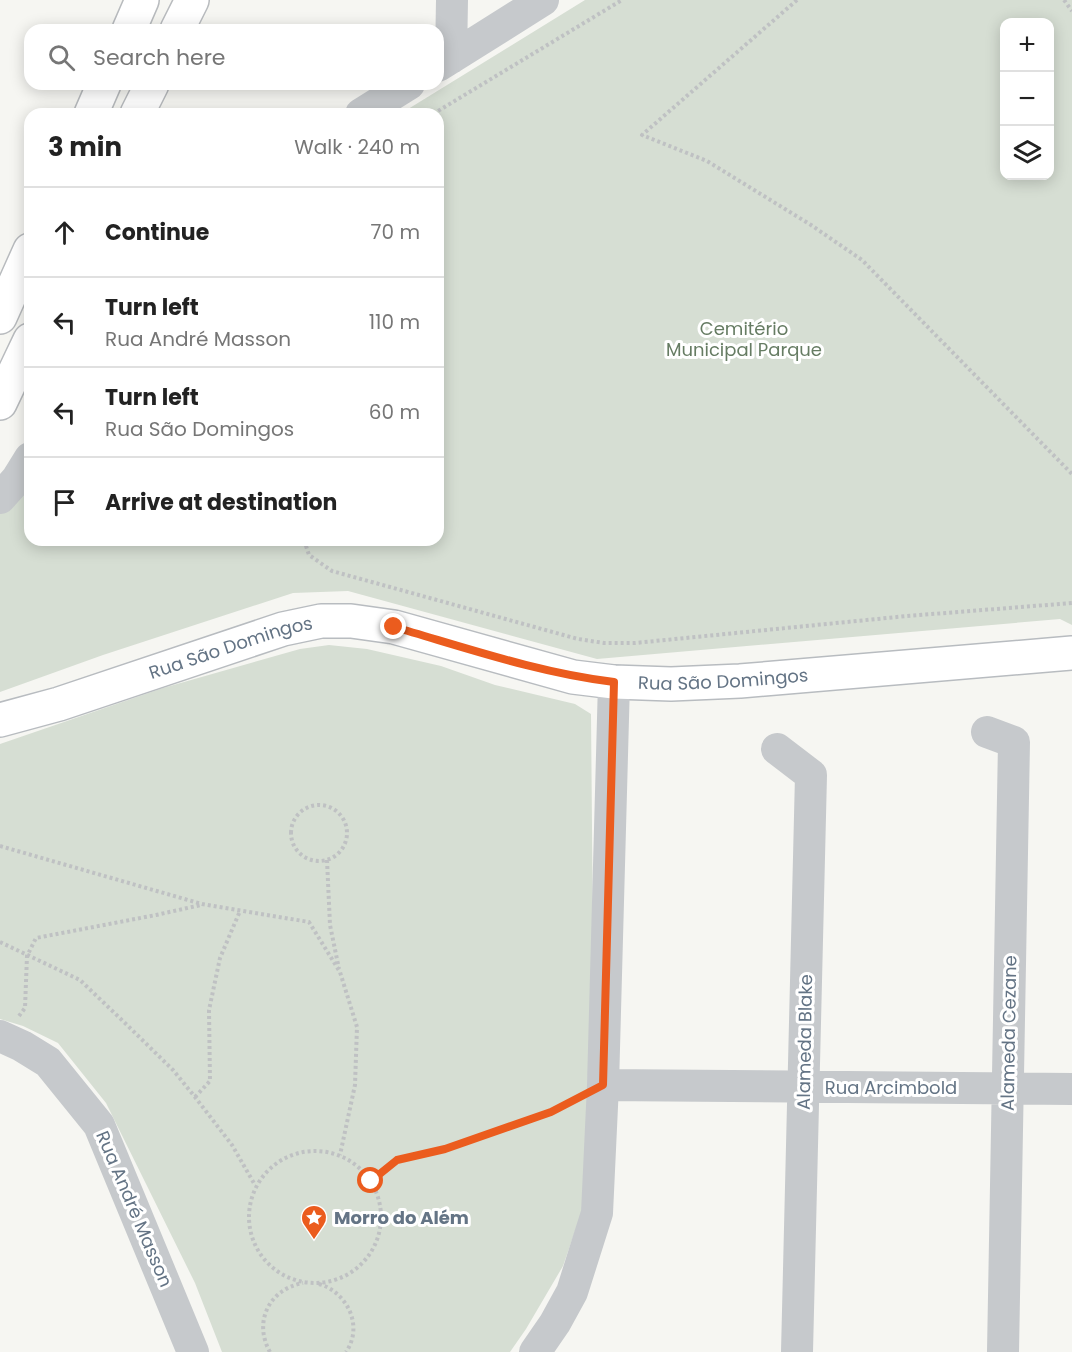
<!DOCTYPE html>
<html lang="en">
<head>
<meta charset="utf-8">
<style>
  :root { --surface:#fff; --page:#f2f2f2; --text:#222; --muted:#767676; --line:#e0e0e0 }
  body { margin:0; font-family:Poppins,sans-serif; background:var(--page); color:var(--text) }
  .controls { position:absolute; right:18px; top:18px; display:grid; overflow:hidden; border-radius:12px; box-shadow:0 3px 15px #0003 }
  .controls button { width:54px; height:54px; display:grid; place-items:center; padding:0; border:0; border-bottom:2px solid var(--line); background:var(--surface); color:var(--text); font:30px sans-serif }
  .stop { position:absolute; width:18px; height:18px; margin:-14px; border:4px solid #eb5c1e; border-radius:50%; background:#fff }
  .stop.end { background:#eb5c1e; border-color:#fff; box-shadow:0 2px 6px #0008 }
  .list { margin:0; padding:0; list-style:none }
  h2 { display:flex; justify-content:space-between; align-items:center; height:78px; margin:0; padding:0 24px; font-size:26px }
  h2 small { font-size:20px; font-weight:400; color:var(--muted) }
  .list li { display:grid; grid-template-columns:39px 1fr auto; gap:18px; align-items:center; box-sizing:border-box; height:90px; padding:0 24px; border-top:2px solid var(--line) }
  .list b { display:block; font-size:22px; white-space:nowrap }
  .list p { margin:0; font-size:20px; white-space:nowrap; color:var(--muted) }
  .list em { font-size:20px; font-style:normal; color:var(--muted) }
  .icon { flex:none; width:33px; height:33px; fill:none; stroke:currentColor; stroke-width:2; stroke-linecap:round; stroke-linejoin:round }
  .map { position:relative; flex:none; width:1072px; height:1352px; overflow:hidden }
  .search { position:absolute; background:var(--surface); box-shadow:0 3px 15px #0003; left:24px; top:24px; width:420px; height:66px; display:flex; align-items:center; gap:15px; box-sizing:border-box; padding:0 21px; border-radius:18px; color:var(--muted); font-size:22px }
  .panel { position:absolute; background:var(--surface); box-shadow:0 3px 15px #0003; left:24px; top:108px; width:420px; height:438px; border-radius:18px }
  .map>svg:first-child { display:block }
</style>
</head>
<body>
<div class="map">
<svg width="1072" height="1352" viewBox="0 0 1072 1352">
  <rect width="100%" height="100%" fill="#f6f6f2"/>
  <path fill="#d6ded3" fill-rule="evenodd" d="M585 0H1072V625L1060 619 597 659 348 591 293 593 103 655 0 692V500L30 460V540H438V114H400ZM1004 22H1050V176H1004Z
    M329 645 367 649 441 666 495 685 575 704 591 714 593 940 583 1208 563 1266 526 1329 510 1352H222L195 1283 106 1103 58 1043 23 1026 0 1019V744L163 688 300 649Z"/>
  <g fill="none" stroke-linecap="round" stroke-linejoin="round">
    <defs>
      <g id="major">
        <path id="s1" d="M0 720 59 704 283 629 321 621H351L394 627 573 677 614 682 671 684 740 681 1072 653"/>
      </g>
      <path id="highway" d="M129 30 142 0
        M177 30 192 0
        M91 114 104 84
        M137 114 152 84
        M0 317 30 250
        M0 403 30 340"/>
    </defs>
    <use href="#major" stroke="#b8bcc0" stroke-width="36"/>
    <use href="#highway" stroke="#b8bbbe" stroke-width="36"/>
    <path stroke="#bfc1c3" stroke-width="4" stroke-dasharray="3 3" stroke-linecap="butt" d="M797 0 642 135 707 161 811 225 862 260 1072 474
      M1064 0 1072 11
      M433 114 622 0
      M304 540 309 555 332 571 578 639 604 643H635L907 616 1072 603
      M291 833a28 28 0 1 1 56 0a28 28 0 1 1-56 0Z
      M0 846 202 904 309 922 340 972 357 1027 355 1085 340 1155
      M327 860 330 925 339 969
      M0 942 80 980 126 1024 173 1070 195 1097 232 1145 255 1185
      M19 1016 25 1008 27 956 36 938 156 915 201 905
      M195 1097 210 1081 209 1010 220 958 240 911
      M249 1217a66 66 0 1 1 132 0a66 66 0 1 1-132 0Z
      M371 1181 397 1160 445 1149 551 1112 575 1099
      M319 1284C347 1292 364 1326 346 1352
      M270 1352C253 1322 269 1289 303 1283"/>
    <path stroke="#c6c9cc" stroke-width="32" d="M451 58 452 0
      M438 66 543 0
      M361 114 409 84
      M0 498 17 479 30 458
      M987 732 1014 742 1003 1352
      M777 749 811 775 797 1352
      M0 1036 22 1046 48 1062 99 1125 193 1352
      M603 1085 1072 1089
      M535 1352 555 1323 572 1292 597 1213 603 1085 614 682"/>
    <use href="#major" stroke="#fff" stroke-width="33"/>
    <use href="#highway" stroke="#fff" stroke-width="33"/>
  </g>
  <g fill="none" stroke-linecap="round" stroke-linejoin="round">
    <path stroke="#eb5c1e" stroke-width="8" d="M371 1181 397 1160 445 1149 551 1112 603 1085 614 682C539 673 467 648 394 627"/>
  </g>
  <defs>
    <symbol id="sight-pin" viewBox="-11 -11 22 30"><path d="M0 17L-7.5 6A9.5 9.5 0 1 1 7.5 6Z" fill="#eb5c1e" stroke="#fff"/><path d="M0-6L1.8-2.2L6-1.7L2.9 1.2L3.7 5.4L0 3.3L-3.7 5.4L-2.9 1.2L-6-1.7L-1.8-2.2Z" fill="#fff"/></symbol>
  </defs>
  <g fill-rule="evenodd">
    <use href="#sight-pin" x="299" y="1203" width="30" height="40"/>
  </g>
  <g text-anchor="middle" stroke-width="6" stroke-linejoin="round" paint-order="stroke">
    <g font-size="18" fill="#667c63" stroke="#fff">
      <text x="744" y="335">Cemitério<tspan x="744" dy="21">Municipal Parque</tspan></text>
    </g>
    <g font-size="18" fill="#647485" stroke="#fff">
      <text dy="6" stroke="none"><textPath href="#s1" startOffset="242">Rua São Domingos</textPath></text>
      <text dy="6" stroke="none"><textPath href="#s1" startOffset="746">Rua São Domingos</textPath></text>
      <text transform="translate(1009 1033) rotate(-89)" y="6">Alameda Cezane</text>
      <text transform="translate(805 1042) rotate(-89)" y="6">Alameda Blake</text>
      <text x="891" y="1094">Rua Arcimbold</text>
      <text transform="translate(134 1209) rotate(67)" y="6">Rua André Masson</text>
    </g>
    <g font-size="18" font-weight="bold" fill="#647485" stroke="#fff" text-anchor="start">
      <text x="334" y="1224">Morro do Além</text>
    </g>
  </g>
</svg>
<div class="controls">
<button>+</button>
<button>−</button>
<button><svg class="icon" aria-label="layers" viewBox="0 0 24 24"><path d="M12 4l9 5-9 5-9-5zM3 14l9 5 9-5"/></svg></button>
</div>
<div class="stop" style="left:371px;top:1181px"></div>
<div class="stop end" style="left:394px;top:627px"></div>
<div class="search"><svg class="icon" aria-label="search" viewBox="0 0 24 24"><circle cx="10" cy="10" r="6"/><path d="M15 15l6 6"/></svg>Search here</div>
<section class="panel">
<h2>3 min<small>Walk · 240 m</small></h2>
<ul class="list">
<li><svg class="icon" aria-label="ahead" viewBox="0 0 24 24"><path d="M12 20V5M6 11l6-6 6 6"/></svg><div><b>Continue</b></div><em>70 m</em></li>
<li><svg class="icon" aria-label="left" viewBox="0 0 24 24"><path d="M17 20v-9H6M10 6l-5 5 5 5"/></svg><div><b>Turn left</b><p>Rua André Masson</p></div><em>110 m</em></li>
<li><svg class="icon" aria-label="left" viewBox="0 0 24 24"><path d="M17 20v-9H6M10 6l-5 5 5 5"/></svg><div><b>Turn left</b><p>Rua São Domingos</p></div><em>60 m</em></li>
<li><svg class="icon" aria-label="arrive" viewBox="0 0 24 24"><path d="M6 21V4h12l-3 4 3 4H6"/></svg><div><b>Arrive at destination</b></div></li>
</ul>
</section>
</div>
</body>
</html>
